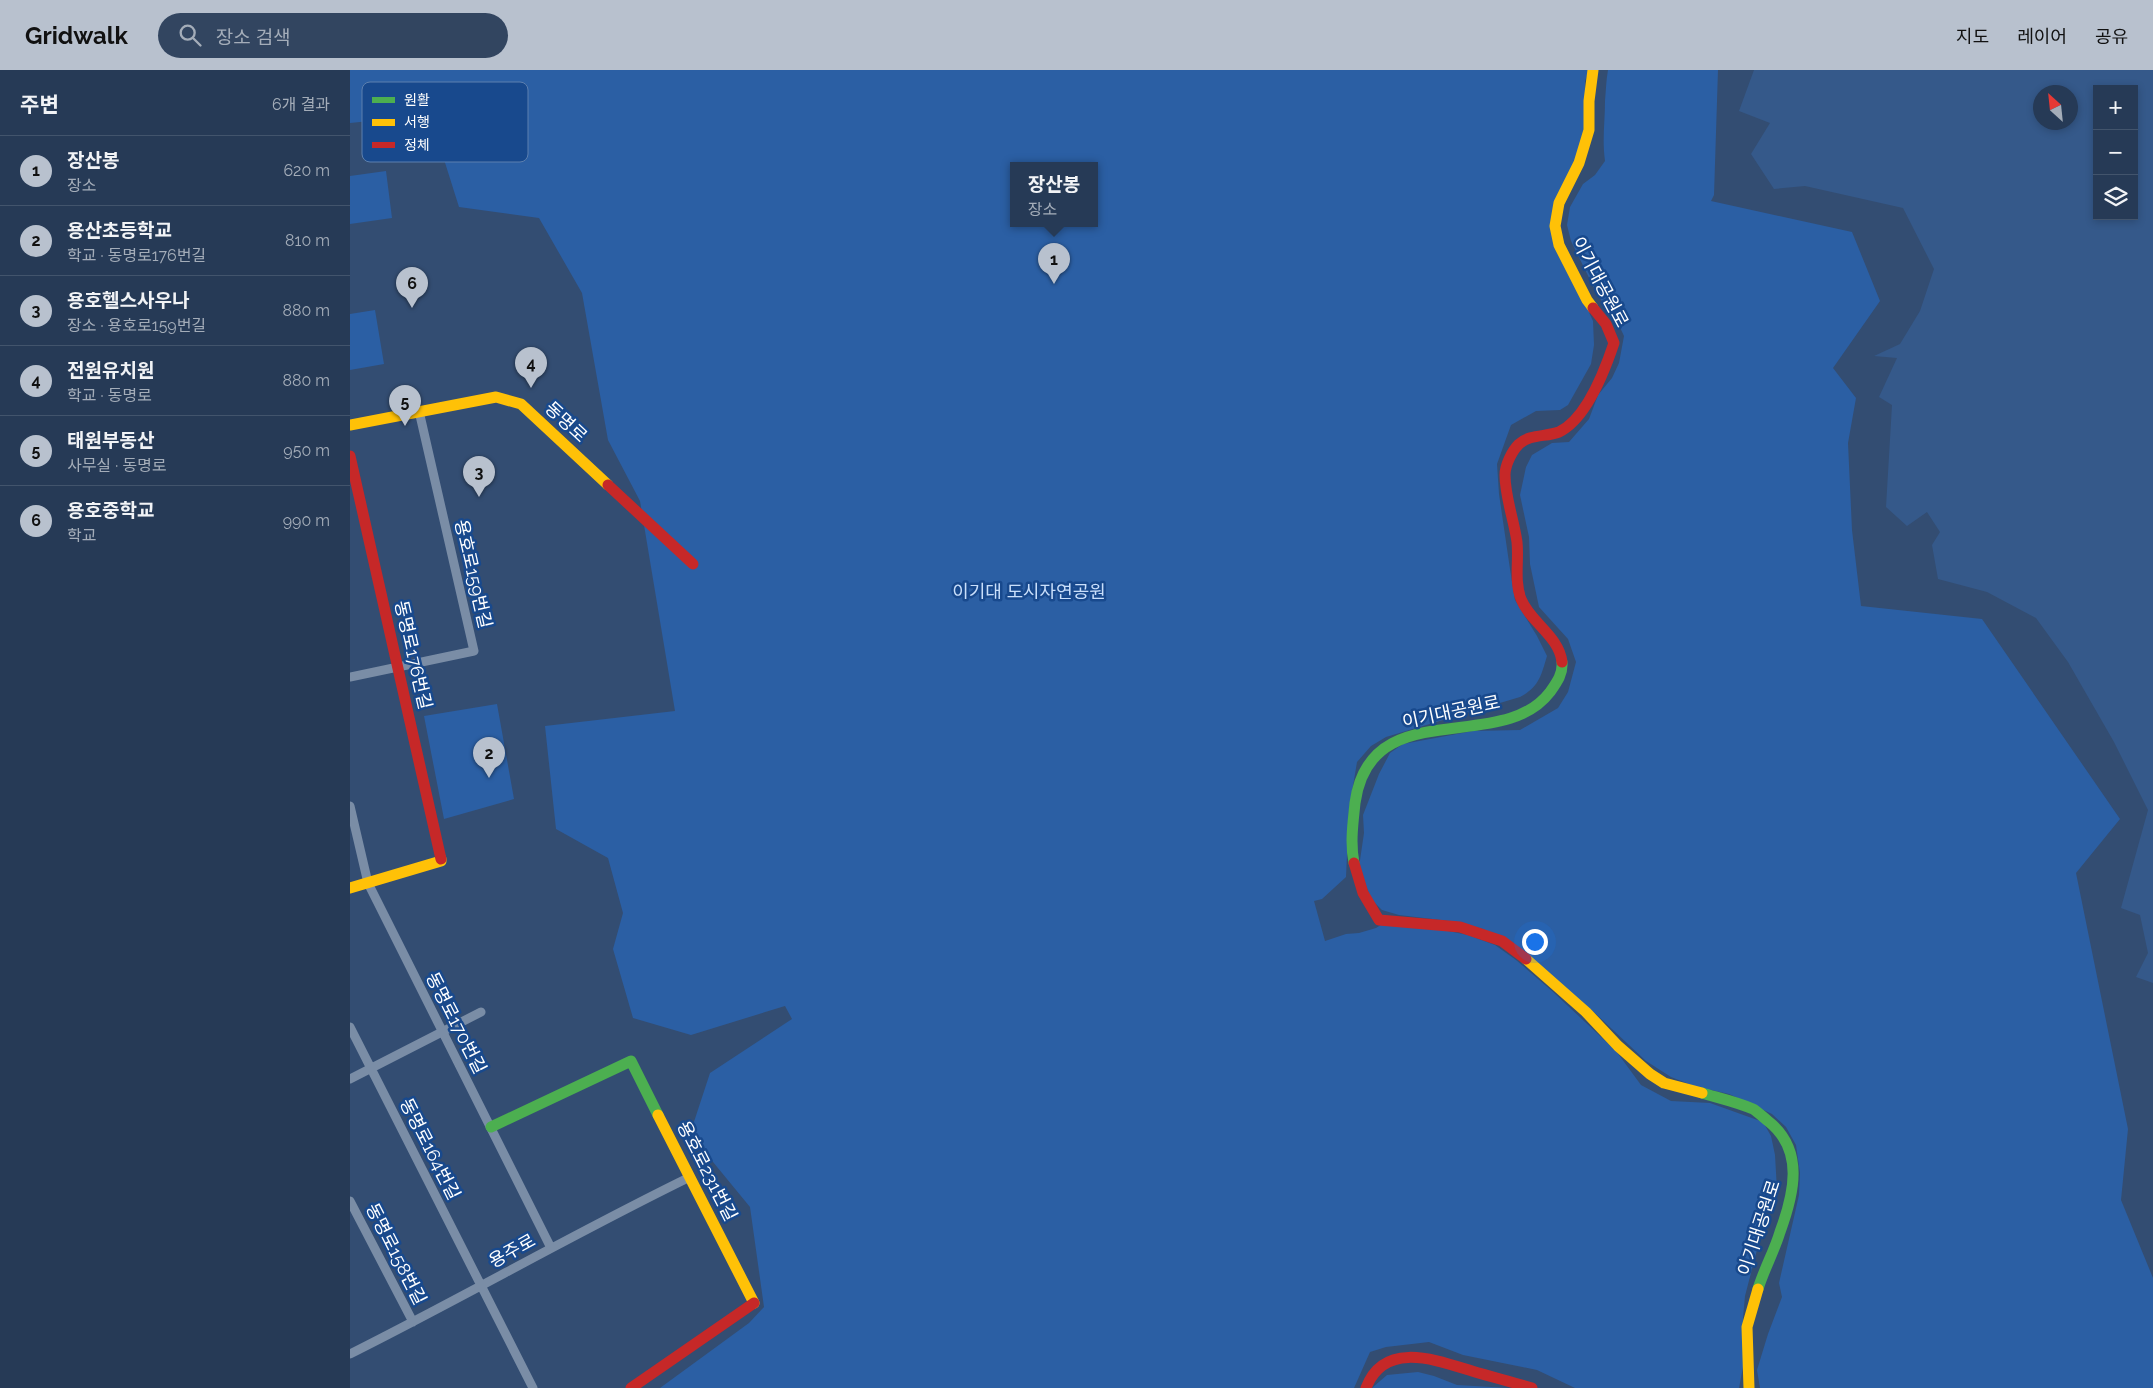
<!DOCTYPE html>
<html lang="ko">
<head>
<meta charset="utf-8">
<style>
  :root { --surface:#263a56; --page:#324560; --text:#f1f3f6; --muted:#a4adb9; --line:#42546c; --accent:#b8c1ce }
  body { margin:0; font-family:Raleway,"Noto Sans KR",sans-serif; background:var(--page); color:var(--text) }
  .controls { position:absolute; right:15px; top:15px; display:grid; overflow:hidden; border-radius:0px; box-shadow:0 2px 8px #0003 }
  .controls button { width:45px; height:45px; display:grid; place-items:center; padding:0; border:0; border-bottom:1px solid var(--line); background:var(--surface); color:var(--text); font:25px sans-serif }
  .compass { position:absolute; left:1683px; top:15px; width:45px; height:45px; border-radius:50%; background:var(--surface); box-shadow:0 2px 8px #0003; rotate:333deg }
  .you { position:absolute; left:1184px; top:871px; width:18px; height:18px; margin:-12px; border:4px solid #fff; border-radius:50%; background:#1a73e8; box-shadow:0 0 0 8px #1a73e833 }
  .badge { display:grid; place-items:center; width:32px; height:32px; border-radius:50%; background:var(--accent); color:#111; font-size:16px; font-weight:700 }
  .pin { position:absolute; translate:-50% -41px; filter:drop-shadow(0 1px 2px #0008) }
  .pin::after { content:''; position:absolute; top:26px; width:18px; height:15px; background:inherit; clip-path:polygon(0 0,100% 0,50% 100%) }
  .popup { position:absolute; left:660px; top:92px; width:88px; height:65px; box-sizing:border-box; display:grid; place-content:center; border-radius:0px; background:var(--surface); filter:drop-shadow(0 1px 4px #0005); font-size:16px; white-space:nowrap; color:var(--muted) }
  .popup b { font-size:19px; color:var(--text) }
  .popup::after { content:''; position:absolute; left:50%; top:100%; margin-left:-10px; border:10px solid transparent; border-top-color:var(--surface) }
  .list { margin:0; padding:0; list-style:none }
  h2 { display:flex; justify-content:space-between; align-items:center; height:65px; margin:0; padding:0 20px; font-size:21px }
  h2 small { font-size:16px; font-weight:400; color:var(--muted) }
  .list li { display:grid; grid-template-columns:32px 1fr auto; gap:15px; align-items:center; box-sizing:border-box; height:70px; padding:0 20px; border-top:1px solid var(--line) }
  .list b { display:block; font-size:19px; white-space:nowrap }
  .list p { margin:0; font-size:16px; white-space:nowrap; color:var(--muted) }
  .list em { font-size:16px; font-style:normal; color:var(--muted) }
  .icon { flex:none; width:28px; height:28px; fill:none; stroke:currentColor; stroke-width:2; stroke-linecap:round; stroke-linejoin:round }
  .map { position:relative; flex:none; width:1803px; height:1318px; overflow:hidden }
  header { display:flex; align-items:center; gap:30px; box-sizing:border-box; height:70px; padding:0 25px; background:var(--accent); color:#111 }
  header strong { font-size:24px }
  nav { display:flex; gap:28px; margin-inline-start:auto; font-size:18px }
  .search { width:350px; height:45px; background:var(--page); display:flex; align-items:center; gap:12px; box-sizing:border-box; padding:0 18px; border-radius:28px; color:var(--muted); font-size:19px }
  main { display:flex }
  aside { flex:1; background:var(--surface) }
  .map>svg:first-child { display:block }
</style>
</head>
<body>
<header>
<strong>Gridwalk</strong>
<div class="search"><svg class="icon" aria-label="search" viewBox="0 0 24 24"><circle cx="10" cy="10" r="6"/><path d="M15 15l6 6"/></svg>장소 검색</div>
<nav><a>지도</a><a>레이어</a><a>공유</a></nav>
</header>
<main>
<aside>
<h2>주변<small>6개 결과</small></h2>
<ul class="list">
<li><span class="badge">1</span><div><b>장산봉</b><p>장소</p></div><em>620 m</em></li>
<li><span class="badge">2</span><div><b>용산초등학교</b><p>학교 · 동명로176번길</p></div><em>810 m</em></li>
<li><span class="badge">3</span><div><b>용호헬스사우나</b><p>장소 · 용호로159번길</p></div><em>880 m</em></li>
<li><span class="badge">4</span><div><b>전원유치원</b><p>학교 · 동명로</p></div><em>880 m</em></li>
<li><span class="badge">5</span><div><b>태원부동산</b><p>사무실 · 동명로</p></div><em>950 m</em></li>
<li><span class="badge">6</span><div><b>용호중학교</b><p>학교</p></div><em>990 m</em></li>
</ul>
</aside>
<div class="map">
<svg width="1803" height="1318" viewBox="0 0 1803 1318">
  <rect width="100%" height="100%" fill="#334d72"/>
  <path fill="#2b5fa4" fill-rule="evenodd" d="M0 0H1239L1235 11V65L1202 162 1243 251 1244 275 1241 294 1218 335 1210 340 1186 341 1161 355 1147 394 1149 424 1160 499 1165 530 1187 566 1197 586C1191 606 1189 617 1170 627L1036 667 1021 676 1007 692 999 740 996 807 972 829 964 831 975 871 996 864 1009 863 1026 858 1034 853 1088 859 1118 865 1145 875 1166 890 1202 921 1266 981 1291 1015 1321 1031 1360 1033 1413 1052 1421 1066 1425 1085 1427 1120 1411 1153 1407 1180 1395 1226 1393 1248V1297L1389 1318H1225L1187 1300 1113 1285 1079 1272 1036 1277 1020 1282 1004 1318H310L399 1253 414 1237 400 1137 340 1064 360 1003 442 949 435 936 341 965 283 948 263 879 273 843 258 788 206 759 195 656 325 641 290 431 258 370 232 223 189 148 109 137 80 45 0 53ZM664 95H744V153H664Z
    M1258 0H1368L1364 125 1361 131 1502 162 1530 231 1483 298 1506 328 1498 373 1502 460 1511 536 1632 549 1770 749 1726 803 1778 1059 1771 1130 1803 1208V1318H1410L1407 1300 1418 1264 1432 1227 1429 1213 1449 1125 1450 1103 1446 1075 1436 1057 1422 1044 1401 1034 1379 1024 1344 1016 1321 1007 1296 991 1246 944 1210 915 1175 882 1133 859 1107 852 1049 845 1032 840 1021 829 1009 797 1014 763 1013 745 1029 704 1040 683 1053 674 1123 661 1170 660 1208 638 1218 622 1226 592 1218 569 1189 537 1180 494 1179 467 1170 425 1176 397 1182 385 1202 373 1219 372 1239 349 1248 325 1262 308 1269 293 1274 266 1267 251 1248 226 1221 171 1217 155 1220 137 1233 114 1245 105 1255 91C1252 69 1255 53 1255 31 1256 20 1256 11 1258 0Z
    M36 101 42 148 0 154V106Z
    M25 240 34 294 0 300V244Z
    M147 634 164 729 94 749 74 646Z
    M1068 1302 1084 1306 1107 1315 1159 1318H1022L1037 1305Z"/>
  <path fill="#35598a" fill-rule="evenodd" d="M1404 0H1803V913L1786 907 1798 883 1790 845 1771 838 1798 740 1764 672 1718 592 1686 548 1637 522 1588 509 1582 475 1590 462 1577 442 1557 456 1536 437 1542 335 1529 327 1547 288 1524 286 1550 274 1570 241 1584 199 1553 138 1455 116 1424 119 1401 84 1420 53 1389 41ZM1747 19H1784V146H1747ZM1690 22H1720V52H1690Z"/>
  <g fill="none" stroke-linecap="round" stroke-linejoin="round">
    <path stroke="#7a8da6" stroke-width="9" d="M0 607 124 581 69 341
      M0 736 18 813 201 1178
      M0 957 183 1318
      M0 1009 131 942
      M0 1131 63 1252
      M0 1284C114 1227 225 1163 340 1107"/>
    <path stroke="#4caf50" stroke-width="11" d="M1004 793C1000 773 1003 753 1005 733 1020 622 1152 686 1200 622 1207 612 1213 604 1212 592
      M1352 1023C1369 1028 1387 1032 1403 1039 1408 1042 1413 1047 1418 1051 1455 1080 1444 1124 1430 1162 1424 1182 1414 1199 1408 1219
      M141 1057 281 991 308 1045"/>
    <path stroke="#ffc107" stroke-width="11" d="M1243 0 1239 31V60L1229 93 1209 133 1205 156 1209 175 1237 230 1243 238
      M0 355 146 327 171 334 258 415
      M0 818 91 791V789
      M1176 889 1236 942 1268 976 1300 1004 1314 1013 1352 1023
      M308 1045 404 1233
      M1399 1318 1397 1257 1408 1219"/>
    <path stroke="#c62828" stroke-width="11" d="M0 386 91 789
      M258 415 343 494
      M1212 592C1209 566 1180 552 1171 529 1164 511 1169 490 1167 472 1164 450 1155 427 1155 405 1155 395 1162 381 1169 374 1180 364 1196 367 1209 362 1236 349 1255 300 1264 273L1256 254 1243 238
      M1004 793 1013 823 1029 850 1110 857 1152 871 1176 889
      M281 1318 404 1233
      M1016 1318C1034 1270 1086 1290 1122 1301 1142 1307 1162 1312 1182 1318"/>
  </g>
  <g text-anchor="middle" stroke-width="5" stroke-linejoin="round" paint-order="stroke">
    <g font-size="18" fill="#fff" stroke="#18498d">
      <text transform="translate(1250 212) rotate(62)" y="6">이기대공원로</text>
      <text transform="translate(216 352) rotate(43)" y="6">동명로</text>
      <text transform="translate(123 504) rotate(77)" y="6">용호로159번길</text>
      <text transform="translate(63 585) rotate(77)" y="6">동명로176번길</text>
      <text transform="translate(1101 642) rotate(-12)" y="6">이기대공원로</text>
      <text transform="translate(106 953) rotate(63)" y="6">동명로170번길</text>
      <text transform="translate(80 1079) rotate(63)" y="6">동명로164번길</text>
      <text transform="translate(357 1101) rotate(63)" y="6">용호로231번길</text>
      <text transform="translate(1409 1158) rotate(-72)" y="6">이기대공원로</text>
      <text transform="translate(162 1181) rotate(-29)" y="6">용주로</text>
      <text transform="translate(46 1184) rotate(63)" y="6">동명로158번길</text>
    </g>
    <g font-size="18" fill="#c9dffb" stroke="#18498d">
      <text x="679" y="528">이기대 도시자연공원</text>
    </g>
  </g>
  <rect x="12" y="12" width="166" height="80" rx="8" fill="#18498d" stroke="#5d80af" stroke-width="1"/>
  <rect x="22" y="27" width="23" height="6" fill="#4caf50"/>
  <rect x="22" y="49" width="23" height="7" fill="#ffc107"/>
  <rect x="22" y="72" width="23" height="6" fill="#c62828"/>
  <g font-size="14" fill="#fff">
    <text x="54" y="35">원활</text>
    <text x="54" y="57">서행</text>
    <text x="54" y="80">정체</text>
  </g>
</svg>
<div class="controls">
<button>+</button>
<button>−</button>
<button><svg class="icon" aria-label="layers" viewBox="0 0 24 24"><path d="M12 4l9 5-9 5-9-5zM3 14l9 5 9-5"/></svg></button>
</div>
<svg class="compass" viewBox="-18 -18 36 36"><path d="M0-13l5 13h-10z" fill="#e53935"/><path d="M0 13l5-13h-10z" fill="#a4adb9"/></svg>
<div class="you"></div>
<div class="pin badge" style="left:704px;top:214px">1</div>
<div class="popup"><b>장산봉</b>장소</div>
<div class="pin badge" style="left:139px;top:708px">2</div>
<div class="pin badge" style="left:129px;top:427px">3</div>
<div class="pin badge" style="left:181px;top:318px">4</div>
<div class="pin badge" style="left:55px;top:356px">5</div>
<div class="pin badge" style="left:62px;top:238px">6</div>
</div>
</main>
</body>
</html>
